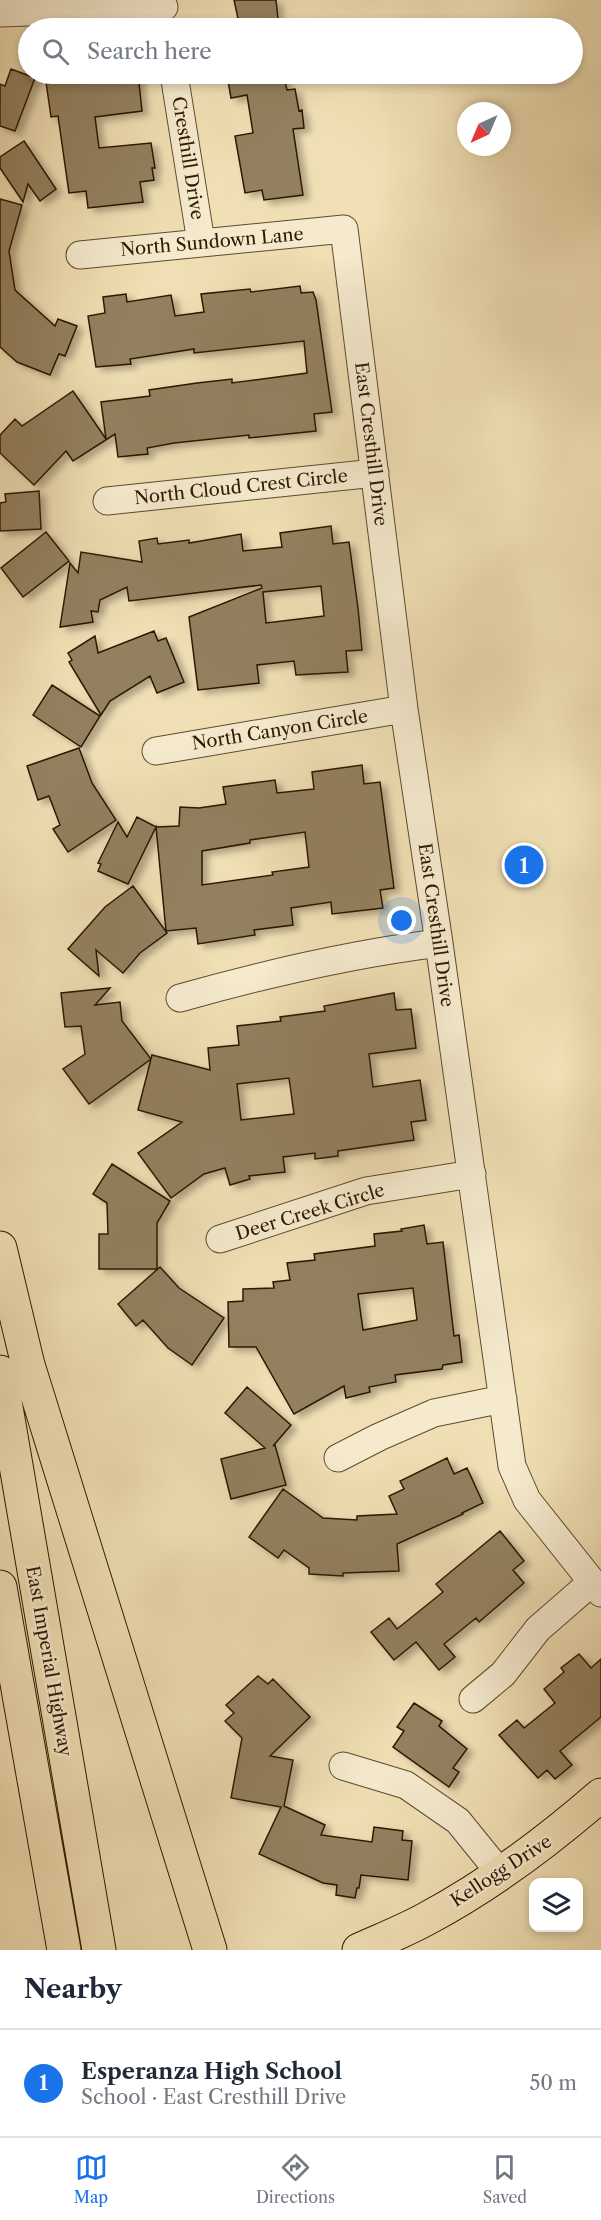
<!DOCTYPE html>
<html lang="en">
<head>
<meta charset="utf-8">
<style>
  :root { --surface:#fff; --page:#f2f2f3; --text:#1f2937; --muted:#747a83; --line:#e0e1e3; --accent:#1a73e8 }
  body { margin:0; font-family:"Libre Caslon Text",serif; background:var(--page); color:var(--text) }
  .controls { position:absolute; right:18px; bottom:18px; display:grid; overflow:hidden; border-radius:12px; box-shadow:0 3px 9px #0003 }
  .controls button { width:54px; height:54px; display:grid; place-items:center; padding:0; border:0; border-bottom:2px solid var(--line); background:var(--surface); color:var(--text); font:30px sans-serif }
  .compass { position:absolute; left:457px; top:102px; width:54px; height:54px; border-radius:50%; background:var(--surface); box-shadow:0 3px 9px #0003; rotate:224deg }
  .you { position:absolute; left:402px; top:921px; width:21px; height:21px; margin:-15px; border:4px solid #fff; border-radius:50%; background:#1a73e8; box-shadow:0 0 0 9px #1a73e833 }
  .badge { display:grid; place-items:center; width:39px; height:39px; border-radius:50%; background:var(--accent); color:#fff; font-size:20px; font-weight:700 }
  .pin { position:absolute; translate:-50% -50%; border:3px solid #fff; box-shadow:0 2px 6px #0006 }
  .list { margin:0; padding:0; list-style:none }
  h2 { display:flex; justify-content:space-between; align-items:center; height:78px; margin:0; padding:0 24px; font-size:26px }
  h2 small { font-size:20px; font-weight:400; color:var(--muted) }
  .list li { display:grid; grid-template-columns:39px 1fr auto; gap:18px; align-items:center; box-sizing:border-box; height:108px; padding:0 24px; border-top:2px solid var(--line) }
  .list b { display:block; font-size:22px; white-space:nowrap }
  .list p { margin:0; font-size:20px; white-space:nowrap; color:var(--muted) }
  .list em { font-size:20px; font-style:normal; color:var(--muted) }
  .icon { flex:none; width:33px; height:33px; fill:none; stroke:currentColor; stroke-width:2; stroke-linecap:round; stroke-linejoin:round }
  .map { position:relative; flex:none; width:601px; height:1950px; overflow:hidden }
  .search { position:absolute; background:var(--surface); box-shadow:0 3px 9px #0003; left:18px; right:18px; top:18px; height:66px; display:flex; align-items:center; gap:15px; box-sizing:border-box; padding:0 21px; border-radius:33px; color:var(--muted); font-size:22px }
  .sheet { height:186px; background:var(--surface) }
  nav { display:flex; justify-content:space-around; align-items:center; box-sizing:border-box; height:84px; border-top:2px solid var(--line); background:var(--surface); font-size:16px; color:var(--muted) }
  nav a { display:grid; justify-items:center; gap:3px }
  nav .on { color:var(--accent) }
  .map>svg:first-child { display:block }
</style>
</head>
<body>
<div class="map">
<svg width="601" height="1950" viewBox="0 0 601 1950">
  <defs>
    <filter id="shadow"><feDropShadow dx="6" dy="4" stdDeviation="3" flood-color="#0004"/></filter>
  </defs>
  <rect width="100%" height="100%" fill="#f0dfb4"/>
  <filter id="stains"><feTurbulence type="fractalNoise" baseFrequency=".00333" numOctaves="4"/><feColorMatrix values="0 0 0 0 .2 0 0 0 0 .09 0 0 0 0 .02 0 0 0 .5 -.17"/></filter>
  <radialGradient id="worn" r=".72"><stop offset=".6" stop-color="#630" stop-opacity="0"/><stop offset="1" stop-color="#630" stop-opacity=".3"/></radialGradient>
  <path fill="#93805e" stroke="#2e1901" stroke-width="1.5" fill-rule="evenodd" filter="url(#shadow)" d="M234 0H276L279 28H240Z
    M11 69 35 78 15 131 0 126V84L5 86Z
    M49 74H138L142 111 95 117 99 148 151 143 155 168H152L154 180 140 182 143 202 88 208 86 191 69 193 58 116 51 117 46 82 50 83Z
    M235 74H283L287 90 295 89 299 111 302 110 304 128 293 129 303 195 264 200 262 190 245 193 235 136 253 133 247 95 231 98 227 75Z
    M24 141 56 189 40 201 28 184 23 202 0 168V157Z
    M0 199 22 205 9 251 15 290 55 326 58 319 77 326 65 356 59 354 50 375 17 362 0 347Z
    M300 286 301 293 313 292 316 300 332 412 314 414 316 431 249 438V435L174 443 147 448 148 454 118 457 115 434 73 461 66 451 34 485 0 453V435L15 419 22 426 73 391 106 439 101 402 150 396 149 390 197 383 232 379V383L307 373 304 341 194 353V349L130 359 131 364 96 367 88 316 105 313 103 297 126 294 127 302 171 295 175 316 204 312 201 294 250 289 251 292Z
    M39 491 41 529 0 531V503L6 502 5 494Z
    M331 526 333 544 349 542 358 608 362 650 346 651 348 672 296 675 294 661 257 665 259 683 198 690 189 617 262 588 261 585 129 601 127 587 100 600 98 612 91 611 93 622 60 627 70 563 78 573 81 552 142 562 139 541 157 538 158 544 189 540V543L241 534 243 551 282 547 280 533ZM321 586 324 616 266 623 263 592Z
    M46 532 69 561 23 597 1 568Z
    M154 631 158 641 166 638 184 682 157 693 150 676 110 701 101 715 69 662 72 660 68 653 95 636 98 653Z
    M52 685 100 716 81 747 33 715Z
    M79 748 92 783 116 820 68 852 53 829 60 825 49 796 38 800 27 766Z
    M362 765 364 784 380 782 394 888 380 890 383 908 332 914 331 902 291 908 293 925 254 930 255 935 198 944 196 928 166 931 156 827 128 884 98 871 101 864 98 863 118 822 127 837 137 817 156 827 179 826 180 807 199 808 226 804 223 787 275 780 277 793 314 789 312 772ZM305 832 309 867 272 872 273 875 202 885V851L250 843V840Z
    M133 886 167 933 140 953 123 973 96 950 99 976 68 949 105 907Z
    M110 988 95 1005 120 1002 122 1021 151 1059 89 1104 63 1069 85 1054 81 1026 65 1027 61 993Z
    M394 993 396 1010 411 1009 416 1048 369 1054 373 1087 420 1080 426 1120 411 1122 414 1140 338 1151V1156L315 1159V1153L283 1157 285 1172 249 1176 250 1179 230 1185 225 1168 204 1174 171 1198 138 1153 182 1122 138 1110 152 1055 210 1070 208 1048 239 1045 237 1026 281 1021 280 1017 325 1011 324 1006ZM289 1078 294 1114 241 1120 237 1084Z
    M112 1164 170 1201 157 1223V1269H99V1234H108L107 1203 93 1194Z
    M424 1225 427 1244 443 1242 454 1336 459 1335 462 1362 443 1365 442 1369 395 1375 396 1382 369 1387 370 1392 346 1398 344 1386 294 1414 256 1347H229L228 1302 243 1301V1289L274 1288 273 1282 290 1280 287 1263 315 1260 314 1254 375 1246 374 1234 402 1231 401 1229ZM413 1288 417 1320 363 1330 358 1294Z
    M160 1267 179 1288 224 1318 192 1365 168 1348 143 1320 136 1326 118 1304Z
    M247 1387 291 1425 273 1446 275 1445 286 1485 231 1499 221 1459 265 1448 225 1413Z
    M447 1458 454 1474 467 1468 483 1503 462 1513 463 1514 397 1544 399 1571 343 1573V1576L309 1574V1568L284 1550 278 1558 249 1537 283 1489 323 1518 357 1520V1516L397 1514 389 1496 404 1489 400 1481Z
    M500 1531 524 1561 513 1570 524 1583 479 1622 476 1618 444 1644 455 1657 439 1670 416 1642 394 1660 371 1632 389 1618 397 1629 443 1592 436 1584Z
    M579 1654 591 1668 601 1659V1717L560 1751 572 1765 555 1779 547 1770 538 1778 499 1735 517 1720 524 1728 555 1703 544 1689 564 1672 561 1668Z
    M258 1676 268 1684 273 1679 310 1717 270 1756 293 1760 284 1806 325 1825 321 1835 372 1842 374 1827 403 1831 402 1840 412 1841 408 1880 361 1875 359 1888H357L355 1898 336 1895 337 1885 323 1883 259 1854 281 1807 231 1798 242 1738 225 1721 234 1713 226 1705Z
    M414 1703 442 1721 439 1726 467 1749 453 1768 459 1772 449 1787 393 1747 404 1731 397 1727Z"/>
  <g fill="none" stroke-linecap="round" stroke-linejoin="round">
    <defs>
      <path id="minor" d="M0 13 164 7
        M174 74 201 242
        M80 255 344 229 404 709 439 943 512 1466 527 1500 601 1593
        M107 501 375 473
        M156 751 404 709
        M180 998C265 974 351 954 439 943
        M220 1239 366 1191 472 1174
        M338 1458 379 1437 434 1413 503 1399
        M473 1699 503 1674 538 1629 592 1582
        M343 1766 406 1785 458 1821 501 1874"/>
      <path id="major" d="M359 1950C381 1940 404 1931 426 1919 490 1885 547 1842 601 1795"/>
      <path id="highway" d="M0 1248 28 1365 210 1950
        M0 1372 99 1950
        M0 1587 64 1950"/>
    </defs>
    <use href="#minor" stroke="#5e4a2e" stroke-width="29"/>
    <use href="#major" stroke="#2e1901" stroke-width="35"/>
    <use href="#highway" stroke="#2e1901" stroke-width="35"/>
    <use href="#minor" stroke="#f5eace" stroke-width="27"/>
    <use href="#major" stroke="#f0dfb4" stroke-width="33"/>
    <use href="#highway" stroke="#f0dfb4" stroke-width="33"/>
  </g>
  <g text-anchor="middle" stroke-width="5" stroke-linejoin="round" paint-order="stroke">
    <g font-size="18" fill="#2e1901" stroke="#f5eace">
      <text transform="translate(188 158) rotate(81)" y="6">Cresthill Drive</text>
      <text transform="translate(212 242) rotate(-5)" y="6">North Sundown Lane</text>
      <text transform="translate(371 444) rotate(83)" y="6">East Cresthill Drive</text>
      <text transform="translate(241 487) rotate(-6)" y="6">North Cloud Crest Circle</text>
      <text transform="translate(280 730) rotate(-9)" y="6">North Canyon Circle</text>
      <text transform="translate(436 925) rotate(82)" y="6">East Cresthill Drive</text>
      <text transform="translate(310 1212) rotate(-17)" y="6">Deer Creek Circle</text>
      <text transform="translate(49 1661) rotate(80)" y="6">East Imperial Highway</text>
      <text transform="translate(501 1871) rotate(-33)" y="6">Kellogg Drive</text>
    </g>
  </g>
  <rect width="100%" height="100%" filter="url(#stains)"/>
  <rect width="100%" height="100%" fill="url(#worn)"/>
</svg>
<div class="controls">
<button><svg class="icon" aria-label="layers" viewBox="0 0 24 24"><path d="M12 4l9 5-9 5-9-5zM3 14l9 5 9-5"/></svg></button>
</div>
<svg class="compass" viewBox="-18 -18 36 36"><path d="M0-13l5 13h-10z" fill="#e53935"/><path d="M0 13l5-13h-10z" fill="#747a83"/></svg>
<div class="you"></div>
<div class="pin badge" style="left:524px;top:865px">1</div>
<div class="search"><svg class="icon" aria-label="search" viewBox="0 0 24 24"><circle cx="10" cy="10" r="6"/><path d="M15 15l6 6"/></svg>Search here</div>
</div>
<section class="sheet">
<h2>Nearby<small></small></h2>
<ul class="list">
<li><span class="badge">1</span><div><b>Esperanza High School</b><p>School · East Cresthill Drive</p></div><em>50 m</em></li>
</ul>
</section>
<nav>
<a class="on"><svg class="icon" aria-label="map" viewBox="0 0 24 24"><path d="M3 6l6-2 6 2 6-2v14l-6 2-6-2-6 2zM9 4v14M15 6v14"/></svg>Map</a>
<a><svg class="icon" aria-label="directions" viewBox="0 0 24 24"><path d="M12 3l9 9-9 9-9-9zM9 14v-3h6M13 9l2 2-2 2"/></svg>Directions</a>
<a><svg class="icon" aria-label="saved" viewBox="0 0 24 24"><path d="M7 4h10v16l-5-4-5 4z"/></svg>Saved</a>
</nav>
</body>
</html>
